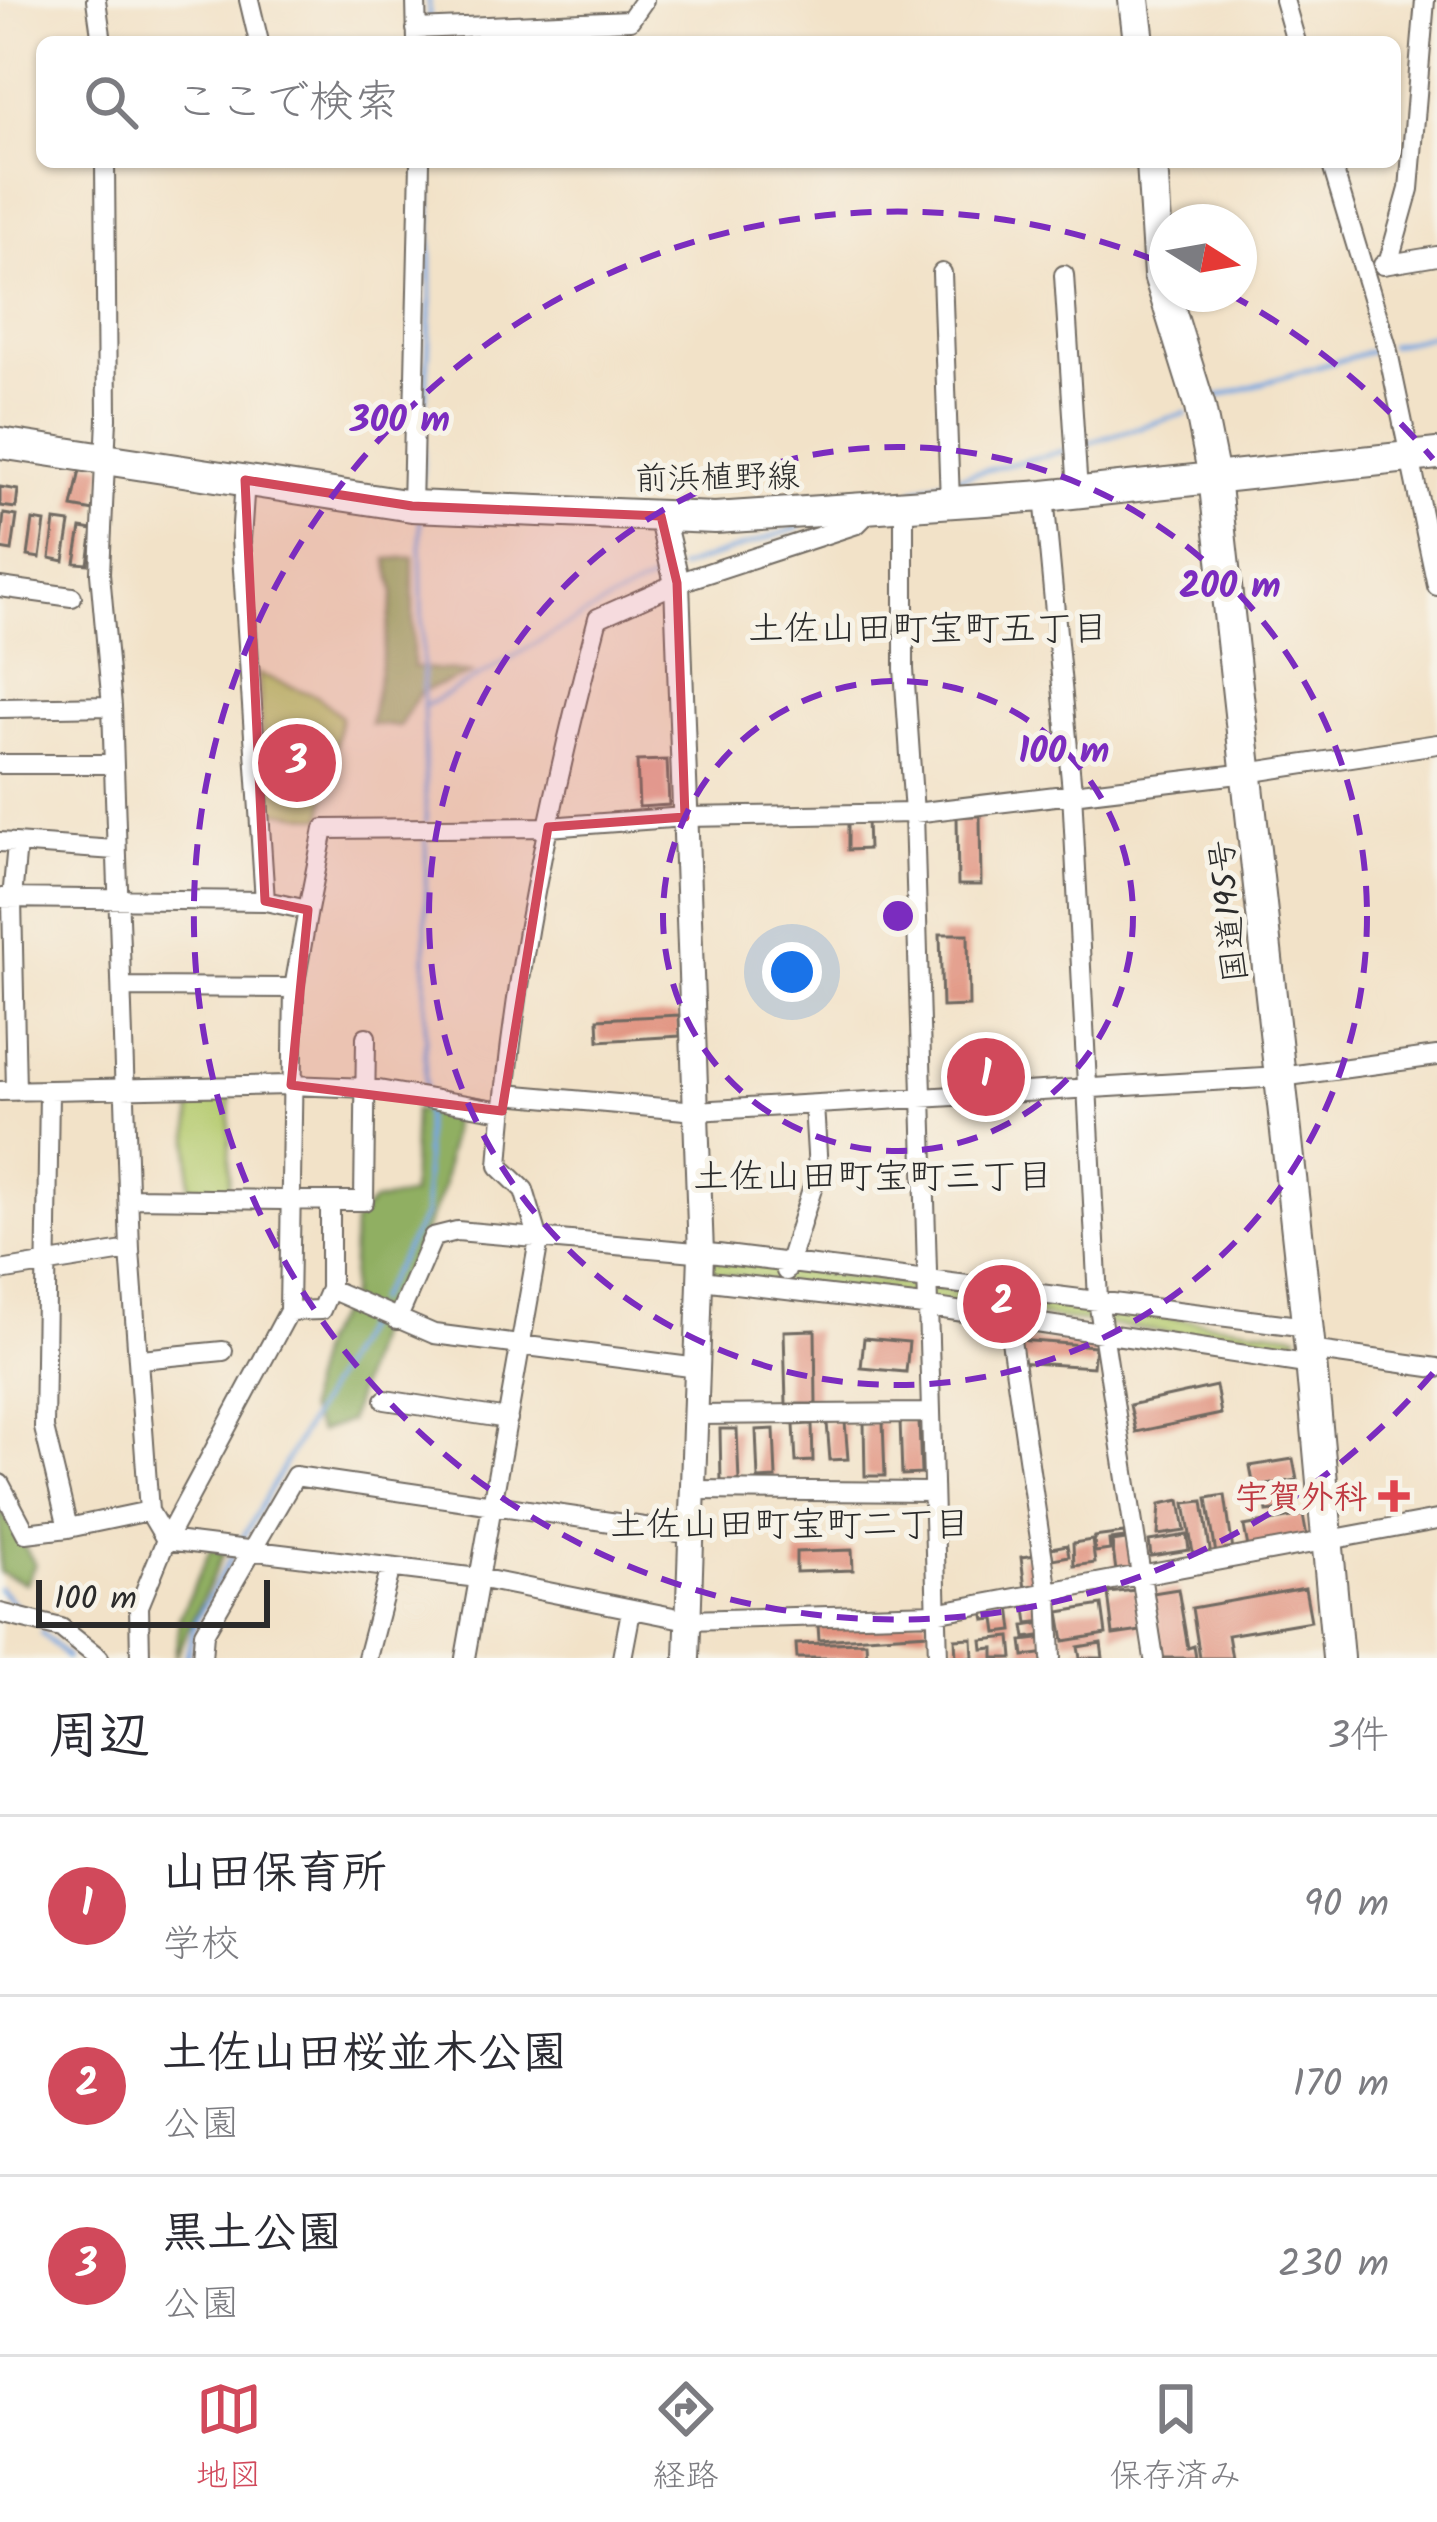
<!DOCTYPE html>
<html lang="ja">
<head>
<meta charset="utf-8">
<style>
  :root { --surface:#fff; --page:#f2f2f3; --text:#2b2b33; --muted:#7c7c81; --line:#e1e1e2; --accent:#d1495b }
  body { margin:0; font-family:Kalam,"Klee One",sans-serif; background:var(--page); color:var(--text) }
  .compass { position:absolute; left:1149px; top:204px; width:108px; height:108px; border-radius:50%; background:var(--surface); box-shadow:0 3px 9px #0004; rotate:101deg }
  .scale { position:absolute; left:36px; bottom:30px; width:234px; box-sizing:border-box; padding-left:12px; border:6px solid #2b2b2b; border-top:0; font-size:33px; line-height:42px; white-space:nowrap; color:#2b2b2b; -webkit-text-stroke:9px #f7f3e8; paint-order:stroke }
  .you { position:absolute; left:792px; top:972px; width:42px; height:42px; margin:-30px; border:9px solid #fff; border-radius:50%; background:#1a73e8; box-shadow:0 0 0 18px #1a73e833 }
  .badge { display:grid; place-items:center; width:78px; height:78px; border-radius:50%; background:var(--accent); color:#fff; font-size:39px; font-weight:700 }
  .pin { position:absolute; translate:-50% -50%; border:6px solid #fff; box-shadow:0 3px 12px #0006 }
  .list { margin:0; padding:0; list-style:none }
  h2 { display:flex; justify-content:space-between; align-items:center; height:156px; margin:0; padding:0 48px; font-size:51px }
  h2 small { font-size:39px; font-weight:400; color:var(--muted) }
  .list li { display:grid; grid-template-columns:78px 1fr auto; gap:36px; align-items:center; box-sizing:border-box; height:180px; padding:0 48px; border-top:3px solid var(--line) }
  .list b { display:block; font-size:45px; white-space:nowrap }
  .list p { margin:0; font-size:39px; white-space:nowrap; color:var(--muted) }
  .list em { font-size:39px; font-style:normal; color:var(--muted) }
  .icon { flex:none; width:66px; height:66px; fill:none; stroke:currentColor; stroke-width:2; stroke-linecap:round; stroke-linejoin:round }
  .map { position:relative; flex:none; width:1437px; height:1658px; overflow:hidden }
  .search { position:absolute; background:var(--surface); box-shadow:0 3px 9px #0004; left:36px; right:36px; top:36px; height:132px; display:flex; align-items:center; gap:30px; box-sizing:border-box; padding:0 42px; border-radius:18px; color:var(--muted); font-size:45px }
  .sheet { height:696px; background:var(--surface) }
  nav { display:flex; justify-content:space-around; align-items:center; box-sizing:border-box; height:168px; border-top:3px solid var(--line); background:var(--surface); font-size:33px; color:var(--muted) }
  nav a { display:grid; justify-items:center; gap:6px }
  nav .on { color:var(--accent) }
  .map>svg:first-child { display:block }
</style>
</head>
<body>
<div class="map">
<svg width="1437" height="1658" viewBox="0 0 1437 1658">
  <rect width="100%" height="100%" fill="#f7f3e8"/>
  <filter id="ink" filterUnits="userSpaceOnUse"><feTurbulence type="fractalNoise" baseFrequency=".00833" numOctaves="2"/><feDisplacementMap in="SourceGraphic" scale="24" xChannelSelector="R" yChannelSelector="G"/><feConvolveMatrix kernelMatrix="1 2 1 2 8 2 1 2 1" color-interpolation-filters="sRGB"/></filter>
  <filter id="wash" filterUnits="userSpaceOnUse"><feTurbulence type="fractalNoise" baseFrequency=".004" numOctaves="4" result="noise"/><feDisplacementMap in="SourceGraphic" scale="48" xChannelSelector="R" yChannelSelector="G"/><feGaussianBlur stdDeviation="2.7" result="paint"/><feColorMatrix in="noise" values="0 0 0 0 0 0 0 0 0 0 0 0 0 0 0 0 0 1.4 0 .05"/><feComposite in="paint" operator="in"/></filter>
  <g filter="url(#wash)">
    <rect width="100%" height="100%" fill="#f2e2c8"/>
    <path fill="#b5cb70" stroke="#707b4e" stroke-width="3" d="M259 674 319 697 341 717 322 818 264 809Z
      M191 1093H230L229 1193H189Z
      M714 1259 1298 1334 1294 1349 711 1273Z"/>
    <path fill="#90af62" stroke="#5e6d46" stroke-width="3" d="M413 557V667L474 673 420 692 399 727 370 724 394 592 387 559Z
      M414 1110 453 1116 443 1189 408 1269 381 1312 349 1421 319 1432 307 1410 309 1386 320 1342 350 1295 354 1223 372 1202 411 1195Z
      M0 1508 35 1564 26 1583 0 1573Z
      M211 1548 224 1553 175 1658 179 1619Z"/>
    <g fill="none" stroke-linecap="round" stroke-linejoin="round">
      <path stroke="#74a6e0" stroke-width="4.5" d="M429 0V24
        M1390 346 1437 334
        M1212 398 1379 349
        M1082 445 1186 413
        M955 478 1071 449
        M421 486 431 302 430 162
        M914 490 944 481
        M420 515 426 822
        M680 568 800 527
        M423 707C505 665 580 612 664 575
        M425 1092 426 833
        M376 1301 425 1215V1103
        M241 1541 371 1311
        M0 1589 21 1611
        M41 1632 67 1658
        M186 1658 196 1620 232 1556"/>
    </g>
    <g id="blocks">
      <path fill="#e08f7b" d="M82 461 104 466 94 511 72 507Z
        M0 487 18 490 16 508 0 506Z
        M4 514 17 516 12 551 0 549Z
        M33 520 45 522 40 558 28 556Z
        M55 521 70 523 64 561 50 558Z
        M81 528 93 530 88 564 75 563Z
        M667 760 669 805 639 807 637 761Z
        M957 816H980L981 885H958Z
        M867 820 868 849 848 850V821Z
        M940 934H968L969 1006 942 1007Z
        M679 1015 680 1036 599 1041 598 1019Z
        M815 1330 816 1404H786L784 1331Z
        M864 1338 909 1342 906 1372 861 1368Z
        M1018 1340 1095 1346 1093 1367 1016 1362Z
        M1216 1386 1221 1414 1136 1432 1130 1405Z
        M900 1421H919L921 1474 902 1475Z
        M845 1422 848 1459 830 1460 827 1423Z
        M883 1422 885 1476H865L864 1423Z
        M812 1424 813 1461 796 1462 794 1425Z
        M720 1429H737L739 1482H721Z
        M774 1429 776 1478 758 1479 756 1430Z
        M1293 1459 1297 1480 1254 1487 1250 1466Z
        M1284 1489 1288 1509 1267 1512 1264 1492Z
        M1225 1495 1233 1551 1216 1554 1207 1498Z
        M1180 1500 1185 1531 1158 1535 1160 1504Z
        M1203 1501 1211 1557 1194 1560 1185 1503Z
        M1303 1515 1307 1537 1248 1547 1244 1526Z
        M1124 1533 1125 1538 1109 1540 1110 1550 1095 1552 1094 1537Z
        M1187 1535 1189 1550 1151 1556 1149 1541Z
        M1133 1539 1137 1569 1116 1571 1112 1542Z
        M1092 1540 1095 1563 1074 1566 1073 1543Z
        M1067 1545 1069 1556 1053 1559 1051 1548Z
        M852 1550 853 1570 796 1572V1552Z
        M1036 1555 1041 1586 1025 1589 1021 1557Z
        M1305 1588 1311 1621 1228 1635 1232 1658H1200L1192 1608Z
        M1178 1589 1188 1648 1194 1646 1196 1658H1163L1153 1593Z
        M1136 1590 1141 1631 1113 1635 1108 1593Z
        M1043 1600 1046 1621 1028 1623 1025 1602Z
        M1102 1605 1106 1634 1064 1641 1059 1612Z
        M1010 1606 1013 1631 997 1633 995 1619 985 1620 983 1610Z
        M927 1618 928 1633 819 1640 818 1625Z
        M1043 1623 1045 1635 1026 1638 1024 1626Z
        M1011 1637 1013 1658H994V1648L983 1649 982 1640Z
        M972 1638 973 1658H956L955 1639Z
        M1046 1638 1048 1653 1024 1656 1022 1641Z
        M866 1642 867 1658H797L796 1644Z
        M1101 1643 1103 1658H1080L1078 1647Z"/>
    </g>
  </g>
  <g filter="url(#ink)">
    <use href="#blocks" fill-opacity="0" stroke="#716b62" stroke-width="3"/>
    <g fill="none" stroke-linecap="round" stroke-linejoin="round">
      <defs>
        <path id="minor" d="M96 0 102 42
          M249 0 259 42
          M416 0 417 42
          M1284 0 1296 42
          M416 29 630 20 644 0
          M105 162 107 419 100 573 112 706 130 1250 149 1511 166 1540 478 1578 688 1620 935 1613 1437 1520
          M1331 162 1387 347 1437 586
          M1388 264 1409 189 1425 0
          M1383 265 1437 256
          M942 273 950 502
          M1064 275 1078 492
          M245 480 241 540 265 901
          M1044 496 1072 791 1098 1300 1154 1658
          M904 503V669L914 813 938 1658
          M412 506 420 162
          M0 587 72 597
          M0 708 112 706
          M0 764H111
          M0 842 115 850
          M0 898 265 901 308 910 294 988 289 1311 166 1540 139 1606 140 1658
          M308 910 324 829 548 827 685 817 914 813 1247 773 1437 744
          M122 987 294 988
          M0 1091 291 1085 367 1088 502 1111
          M16 1091 12 899 17 844
          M49 1092 44 1428 68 1528 149 1511
          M506 1094 696 1111 1281 1077 1437 1056
          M131 1198 364 1201 366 1037
          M0 1271 130 1250
          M786 1271 818 1170 814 1105
          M701 1280 924 1306 1312 1365
          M330 1289 434 1334 698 1368
          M289 1311 321 1310 330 1289V1202
          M1007 1313 1048 1594 1051 1658
          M397 1320 433 1237 457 1231 718 1254 1307 1327
          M1310 1350 1437 1368
          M141 1359 223 1351
          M385 1400 508 1419
          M696 1415 927 1413
          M0 1484 26 1533 68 1528
          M693 1490 931 1492
          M0 1613 61 1628 99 1658
          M202 1658 204 1633 295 1476 692 1534
          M367 1658 390 1571
          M465 1658 539 1240 524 1190 499 1166C511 983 551 796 598 618L677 583 857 524 874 507
          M622 1658 631 1611"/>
        <path id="tertiary" d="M661 516 677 583 701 1254 687 1658"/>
        <path id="primary" d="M0 443 412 506 715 518 1044 496 1437 454"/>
        <path id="trunk" d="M1134 0 1139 42
          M1152 162 1159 275 1200 407 1214 477 1310 1350 1338 1658"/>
      </defs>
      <use href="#minor" stroke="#716b62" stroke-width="22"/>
      <use href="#tertiary" stroke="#716b62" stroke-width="28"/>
      <use href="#primary" stroke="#716b62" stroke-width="34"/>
      <use href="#trunk" stroke="#716b62" stroke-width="34"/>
      <use href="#minor" stroke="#fff" stroke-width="18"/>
      <use href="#tertiary" stroke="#fff" stroke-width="24"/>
      <use href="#primary" stroke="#fff" stroke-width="30"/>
      <use href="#trunk" stroke="#fff" stroke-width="30"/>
    </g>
  </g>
  <path fill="#d1495b" fill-opacity="0.2" stroke="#d1495b" stroke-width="9" stroke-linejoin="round" d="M245 480 412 506 661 516 677 583 685 817 548 827 502 1111 291 1085 308 910 265 901Z"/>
  <g fill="none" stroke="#7b2cbf" stroke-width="6" stroke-dasharray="21 15">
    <circle cx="898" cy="916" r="235"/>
    <circle cx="898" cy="916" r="469"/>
    <path d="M1433 1373A704 704 0 1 1 1162 263M1229 294A704 704 0 0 1 1433 459"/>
  </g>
  <path fill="#e0444e" stroke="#f7f3e8" stroke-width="4.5" d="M1388 1478h12v12h12v12h-12v12h-12v-12h-12v-12h12z"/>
  <g text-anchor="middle" stroke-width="10" stroke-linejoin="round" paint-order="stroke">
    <g font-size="33" fill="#2b2b2b" stroke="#f7f3e8">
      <text transform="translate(717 476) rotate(-1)" y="12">前浜植野線</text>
      <text transform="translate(1227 911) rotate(-96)" y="12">国道195号</text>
    </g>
    <g font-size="33" font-weight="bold" fill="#be3a42" stroke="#f7f3e8" text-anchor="end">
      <text x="1367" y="1508">宇賀外科</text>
    </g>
    <g font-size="36" fill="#2b2b2b" stroke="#f7f3e8">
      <text x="928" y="640">土佐山田町宝町五丁目</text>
      <text x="873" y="1188">土佐山田町宝町三丁目</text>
      <text x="790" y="1536">土佐山田町宝町二丁目</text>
    </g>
  </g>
  <circle cx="898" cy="916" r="18" fill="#7b2cbf" stroke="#f7f3e8" stroke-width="6"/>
  <g font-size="36" text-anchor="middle" font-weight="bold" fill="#7b2cbf" stroke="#f7f3e8" stroke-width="10" stroke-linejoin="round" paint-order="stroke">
    <text x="400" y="431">300 m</text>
    <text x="1230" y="597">200 m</text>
    <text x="1064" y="762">100 m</text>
  </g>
</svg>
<svg class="compass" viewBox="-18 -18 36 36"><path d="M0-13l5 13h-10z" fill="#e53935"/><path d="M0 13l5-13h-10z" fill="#7c7c81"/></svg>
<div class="scale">100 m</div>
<div class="you"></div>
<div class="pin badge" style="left:986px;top:1077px">1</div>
<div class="pin badge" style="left:1002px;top:1304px">2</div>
<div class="pin badge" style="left:297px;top:763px">3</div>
<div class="search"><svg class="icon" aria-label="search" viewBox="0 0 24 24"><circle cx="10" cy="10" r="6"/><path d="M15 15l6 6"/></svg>ここで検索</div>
</div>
<section class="sheet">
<h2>周辺<small>3件</small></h2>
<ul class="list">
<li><span class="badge">1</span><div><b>山田保育所</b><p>学校</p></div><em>90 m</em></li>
<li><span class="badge">2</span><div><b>土佐山田桜並木公園</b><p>公園</p></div><em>170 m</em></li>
<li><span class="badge">3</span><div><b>黒土公園</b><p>公園</p></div><em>230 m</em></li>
</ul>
</section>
<nav>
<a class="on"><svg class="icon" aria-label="map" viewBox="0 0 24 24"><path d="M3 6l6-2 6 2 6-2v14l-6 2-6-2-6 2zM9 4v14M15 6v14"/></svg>地図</a>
<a><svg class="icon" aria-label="directions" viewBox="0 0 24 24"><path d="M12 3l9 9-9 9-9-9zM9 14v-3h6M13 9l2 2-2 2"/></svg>経路</a>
<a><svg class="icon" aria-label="saved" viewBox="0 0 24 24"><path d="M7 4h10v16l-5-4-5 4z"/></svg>保存済み</a>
</nav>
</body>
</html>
